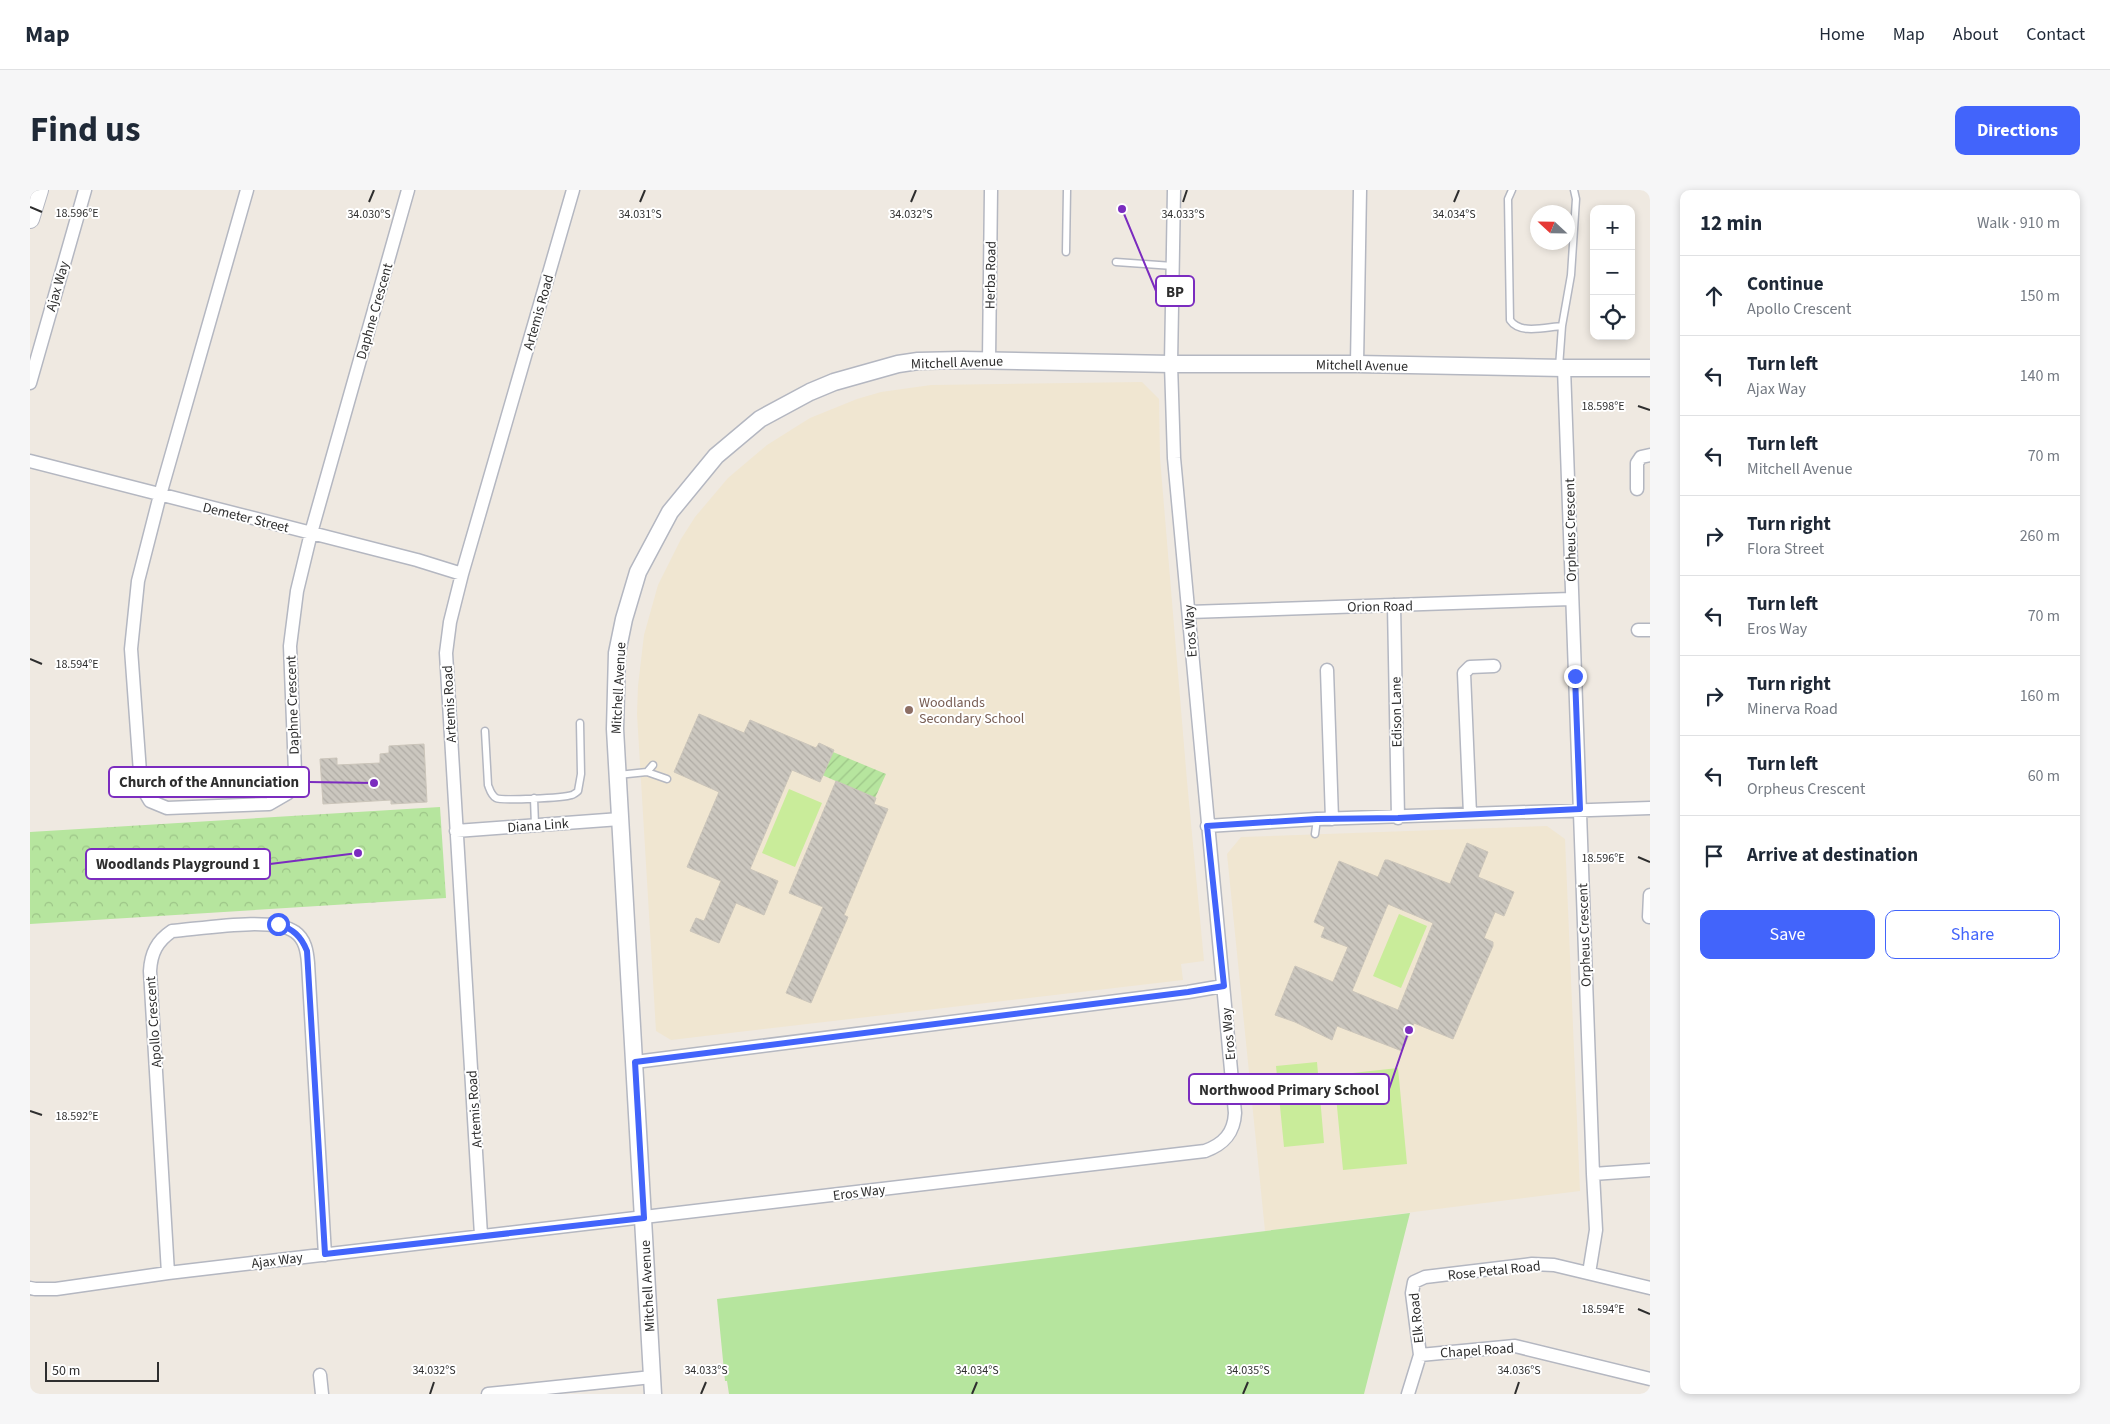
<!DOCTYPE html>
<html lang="en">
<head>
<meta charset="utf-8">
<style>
  :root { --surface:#fff; --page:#f6f6f7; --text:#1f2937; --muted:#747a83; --line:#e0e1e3; --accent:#4264fb }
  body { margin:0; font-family:"Source Sans 3",sans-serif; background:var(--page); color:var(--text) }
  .controls { position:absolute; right:15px; top:15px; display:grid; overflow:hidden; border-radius:10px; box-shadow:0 2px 8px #0003 }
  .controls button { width:45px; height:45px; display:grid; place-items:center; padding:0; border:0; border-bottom:1px solid var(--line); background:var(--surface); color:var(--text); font:25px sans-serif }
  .compass { position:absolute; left:1500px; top:15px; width:45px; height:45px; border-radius:50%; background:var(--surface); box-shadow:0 2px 8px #0003; rotate:292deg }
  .scale { position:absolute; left:15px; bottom:12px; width:114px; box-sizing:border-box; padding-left:5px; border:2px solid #2e2e2e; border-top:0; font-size:14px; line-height:18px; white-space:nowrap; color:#2e2e2e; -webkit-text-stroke:4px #fff; paint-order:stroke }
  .stop { position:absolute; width:15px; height:15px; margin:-11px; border:4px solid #4264fb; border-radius:50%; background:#fff }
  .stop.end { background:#4264fb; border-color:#fff; box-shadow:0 1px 5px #0008 }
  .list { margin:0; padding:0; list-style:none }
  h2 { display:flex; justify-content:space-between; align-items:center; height:65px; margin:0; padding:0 20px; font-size:21px }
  h2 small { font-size:16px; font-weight:400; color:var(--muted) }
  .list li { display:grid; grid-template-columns:32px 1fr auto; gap:15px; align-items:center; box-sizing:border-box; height:80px; padding:0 20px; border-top:1px solid var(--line) }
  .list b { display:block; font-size:19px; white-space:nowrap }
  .list p { margin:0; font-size:16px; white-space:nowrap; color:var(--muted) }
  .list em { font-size:16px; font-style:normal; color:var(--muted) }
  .actions { display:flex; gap:10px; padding:15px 20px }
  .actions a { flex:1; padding:11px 0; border:1px solid var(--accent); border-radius:10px; text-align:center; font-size:18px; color:var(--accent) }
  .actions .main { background:var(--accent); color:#fff }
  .icon { flex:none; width:28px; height:28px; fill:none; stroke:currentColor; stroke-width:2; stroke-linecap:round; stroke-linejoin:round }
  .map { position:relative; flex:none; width:1620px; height:1204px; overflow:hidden; border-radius:10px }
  header { display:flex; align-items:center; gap:30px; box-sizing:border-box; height:70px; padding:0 25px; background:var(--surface); border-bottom:1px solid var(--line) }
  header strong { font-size:24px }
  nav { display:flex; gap:28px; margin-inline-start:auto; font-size:18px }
  .intro { display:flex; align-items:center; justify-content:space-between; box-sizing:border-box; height:120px; padding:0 30px }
  h1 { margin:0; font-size:35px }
  .button { padding:12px 22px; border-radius:10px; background:var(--accent); color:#fff; font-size:18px; font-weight:700 }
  main { display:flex; gap:30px; padding:0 30px }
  aside { flex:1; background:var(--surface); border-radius:10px; box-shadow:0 2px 8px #0003 }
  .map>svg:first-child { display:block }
</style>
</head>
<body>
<header>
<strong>Map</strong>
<nav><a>Home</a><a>Map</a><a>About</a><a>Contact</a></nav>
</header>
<div class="intro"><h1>Find us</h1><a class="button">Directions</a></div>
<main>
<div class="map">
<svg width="1620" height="1204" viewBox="0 0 1620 1204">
  <defs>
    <pattern id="park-crowns" width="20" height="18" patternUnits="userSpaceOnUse" patternTransform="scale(1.25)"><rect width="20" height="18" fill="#b6e59e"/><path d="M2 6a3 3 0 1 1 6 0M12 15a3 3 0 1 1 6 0" fill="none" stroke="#9dc588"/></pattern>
    <pattern id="garden-furrows" width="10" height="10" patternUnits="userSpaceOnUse" patternTransform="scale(1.25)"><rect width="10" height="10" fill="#b6e59e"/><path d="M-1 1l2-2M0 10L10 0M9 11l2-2" fill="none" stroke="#9dc588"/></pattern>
    <pattern id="building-back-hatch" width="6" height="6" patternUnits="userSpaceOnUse" patternTransform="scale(1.25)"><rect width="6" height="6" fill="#cbc7bf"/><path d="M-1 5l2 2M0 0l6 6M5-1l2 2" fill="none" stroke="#afaba4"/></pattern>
  </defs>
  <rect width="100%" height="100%" fill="#efe9e1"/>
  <path fill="#f0e6d1" d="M1112 192 1129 209 1130 268 1157 591 1174 771 1151 774 1153 790 641 850 626 841 607 524 608 496 614 445 628 395 651 349 665 327 698 288 737 255 780 228 827 209 851 202 901 195Z
    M1517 636 1535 649 1550 1001 1235 1041 1197 664 1211 647Z"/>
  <path fill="#b6e59e" d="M1380 1023 1334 1204H699L697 1191H695L687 1109Z"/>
  <path fill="url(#park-crowns)" d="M410 617 416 708 0 734V642Z"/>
  <path fill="url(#garden-furrows)" d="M803 562 856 584 845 608 792 585Z"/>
  <path fill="#c9ec9a" d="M759 599 792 613 765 677 732 663Z
    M1369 724 1397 736 1371 798 1343 786Z
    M1287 872 1294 953 1254 957 1246 876Z
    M1368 878 1377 974 1313 980 1304 885Z"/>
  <path fill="url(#building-back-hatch)" stroke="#cbc5ba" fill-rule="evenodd" d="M669 524 714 543 720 530 786 558 789 553 804 560 790 592 762 580 720 679 748 691 734 725 706 713 689 753 660 741 666 728 674 731 691 691 657 677 689 602 644 582Z
    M394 554 397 612 361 614V610L293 614 290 569 307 568V575L350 573V564L359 563V556Z
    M806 591 846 608 844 614 858 619 814 725 818 727 781 813 756 803 793 717 759 703Z
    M1437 653 1458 662 1448 687 1484 702 1474 726 1465 722 1454 748 1463 752V756L1423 849 1384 833 1372 861 1307 836 1302 850 1265 832 1245 825 1265 776 1303 792 1318 757 1291 747 1295 737 1284 732 1309 671 1348 687 1355 670H1358L1420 694ZM1358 714 1403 733 1368 820 1322 801Z"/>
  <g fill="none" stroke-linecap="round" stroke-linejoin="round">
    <defs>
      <path id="service" d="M1482 0 1478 9 1480 130C1490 145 1516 137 1532 136
        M1036 62 1037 0
        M1086 72 1143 76
        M1529 177 1532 136 1541 85 1546 9 1544 0
        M455 541 458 595C460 600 461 605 466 608 472 611 533 608 542 605 543 605 547 602 548 601L551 584 550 533
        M617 582 637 589
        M588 585 617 582 623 575
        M504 608 505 635
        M1285 644 1287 629"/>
      <path id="minor" d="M217 0 130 305 108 391 101 459 111 596 120 611 137 618 239 614 258 603 265 582 260 456 267 401 281 343 378 0
        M959 170 961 0
        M1327 174 1330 0
        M1534 178 1563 984 1620 980
        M0 193 55 0
        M0 271 387 370 432 384
        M1607 299V273L1611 267 1620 265
        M1364 415 1368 628
        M1159 422 1541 409
        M1608 440H1620
        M1297 480 1302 629
        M1440 624 1434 483 1440 477 1464 476
        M1177 636 1287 629 1620 618
        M426 641 590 629
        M1619 727 1620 705
        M605 872 1158 802 1193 796
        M451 1045 416 463 420 432 432 384 543 0
        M138 1083 120 781C121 763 127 751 142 741 170 739 243 726 265 742 275 749 277 761 278 773L295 1065
        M1559 1083 1566 1040 1563 984
        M0 1098 5 1099H26L138 1083 1175 961C1194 954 1204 943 1205 923L1144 268 1141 174 1144 0
        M1390 1165 1485 1156 1620 1189
        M290 1185 292 1204
        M458 1204 622 1187
        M1378 1204 1390 1165 1382 1103 1384 1092 1395 1087 1502 1074 1524 1075 1620 1098"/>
      <path id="tertiary" d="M623 1204 585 539 587 463 594 429 608 382 640 322 686 266 730 229 780 202 804 192 868 174 888 171 932 170 1141 174H1327L1534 178H1620"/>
      <path id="secondary" d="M0 29 9 0"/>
    </defs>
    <use href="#service" stroke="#b4b7c1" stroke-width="9"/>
    <use href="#minor" stroke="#b4b7c1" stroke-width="15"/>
    <use href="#tertiary" stroke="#b4b7c1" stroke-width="19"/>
    <use href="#secondary" stroke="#b4b7c1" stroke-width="20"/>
    <use href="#service" stroke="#fff" stroke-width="6"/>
    <use href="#minor" stroke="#fff" stroke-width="12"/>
    <use href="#tertiary" stroke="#fff" stroke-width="16"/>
    <use href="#secondary" stroke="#fff" stroke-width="18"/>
  </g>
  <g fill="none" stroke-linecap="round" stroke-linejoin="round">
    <path stroke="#4264fb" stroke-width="6" d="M248 734C263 739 271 746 277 761L295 1064 614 1028 605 872 1158 802 1194 796 1177 636 1287 629 1368 628 1550 619 1545 486"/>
  </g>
  <path fill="none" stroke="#2e2e2e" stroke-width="2" d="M339 12 344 0M610 12 615 0M881 12 886 0M1153 12 1157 0M1424 12 1429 0M0 17 12 22M1608 216 1620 220M0 469 12 474M1608 667 1620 672M0 921 12 925M1608 1119 1620 1124M400 1204 404 1192M671 1204 676 1192M942 1204 947 1192M1213 1204 1218 1192M1485 1204 1489 1192"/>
  <circle fill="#8d6e63" stroke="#fff" stroke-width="2" cx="879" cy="520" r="5"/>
  <g text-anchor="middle" stroke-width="4" stroke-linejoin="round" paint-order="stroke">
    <g font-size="14" fill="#2e2e2e" stroke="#fff">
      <text transform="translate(960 85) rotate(-89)" y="5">Herba Road</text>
      <text transform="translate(27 96) rotate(-74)" y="5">Ajax Way</text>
      <text transform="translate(344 121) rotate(-74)" y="5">Daphne Crescent</text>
      <text transform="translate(508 122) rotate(-74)" y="5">Artemis Road</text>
      <text transform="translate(927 172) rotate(-2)" y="5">Mitchell Avenue</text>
      <text transform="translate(1332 175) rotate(1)" y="5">Mitchell Avenue</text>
      <text transform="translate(216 327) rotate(14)" y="5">Demeter Street</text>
      <text transform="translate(1540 340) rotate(-91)" y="5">Orpheus Crescent</text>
      <text transform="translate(1350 416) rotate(-1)" y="5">Orion Road</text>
      <text transform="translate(1160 441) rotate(-94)" y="5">Eros Way</text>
      <text transform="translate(588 498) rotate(-87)" y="5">Mitchell Avenue</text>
      <text transform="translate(419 514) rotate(-93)" y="5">Artemis Road</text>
      <text transform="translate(262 515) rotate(-92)" y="5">Daphne Crescent</text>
      <text transform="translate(1366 522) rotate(-91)" y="5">Edison Lane</text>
      <text transform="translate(508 635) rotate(-4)" y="5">Diana Link</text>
      <text transform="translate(1554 745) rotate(-92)" y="5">Orpheus Crescent</text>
      <text transform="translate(123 832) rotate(-94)" y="5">Apollo Crescent</text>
      <text transform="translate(1198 844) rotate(-95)" y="5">Eros Way</text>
      <text transform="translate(444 919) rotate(-94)" y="5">Artemis Road</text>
      <text transform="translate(829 1002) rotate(-7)" y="5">Eros Way</text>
      <text transform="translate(247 1070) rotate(-7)" y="5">Ajax Way</text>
      <text transform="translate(1464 1080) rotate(-6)" y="5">Rose Petal Road</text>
      <text transform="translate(617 1096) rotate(-93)" y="5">Mitchell Avenue</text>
      <text transform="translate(1386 1128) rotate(-96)" y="5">Elk Road</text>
      <text transform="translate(1447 1160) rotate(-4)" y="5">Chapel Road</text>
    </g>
    <g font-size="14" fill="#785e54" stroke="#fff" text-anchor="start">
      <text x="889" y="517">Woodlands<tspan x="889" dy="16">Secondary School</tspan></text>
    </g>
  </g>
  <g font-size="12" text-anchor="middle" fill="#2e2e2e" stroke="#fff" stroke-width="4" stroke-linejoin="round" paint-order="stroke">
    <text x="47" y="27">18.596°E</text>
    <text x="339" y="28">34.030°S</text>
    <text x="610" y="28">34.031°S</text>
    <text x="881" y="28">34.032°S</text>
    <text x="1153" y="28">34.033°S</text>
    <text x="1424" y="28">34.034°S</text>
    <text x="1573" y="220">18.598°E</text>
    <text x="47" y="478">18.594°E</text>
    <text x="1573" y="672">18.596°E</text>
    <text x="47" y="930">18.592°E</text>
    <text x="1573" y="1123">18.594°E</text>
    <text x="404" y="1184">34.032°S</text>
    <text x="676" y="1184">34.033°S</text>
    <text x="947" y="1184">34.034°S</text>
    <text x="1218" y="1184">34.035°S</text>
    <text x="1489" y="1184">34.036°S</text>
  </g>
  <path fill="none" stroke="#7b2cbf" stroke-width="2" d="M1092 19L1126 101M344 593L279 592M328 663L240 674M1379 840L1359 899"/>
  <g fill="#7b2cbf" stroke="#fff" stroke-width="2">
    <circle cx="1092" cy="19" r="5"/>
    <circle cx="344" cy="593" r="5"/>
    <circle cx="328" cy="663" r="5"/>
    <circle cx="1379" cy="840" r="5"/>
  </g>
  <g fill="#fff" stroke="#7b2cbf" stroke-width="2">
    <rect x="1126" y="86" width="38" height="30" rx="5"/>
    <rect x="79" y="577" width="200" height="30" rx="5"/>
    <rect x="56" y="659" width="184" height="30" rx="5"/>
    <rect x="1159" y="884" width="200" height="30" rx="5"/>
  </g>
  <g font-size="15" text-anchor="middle" font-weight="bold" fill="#2e2e2e">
    <text x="1145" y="107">BP</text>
    <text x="179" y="597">Church of the Annunciation</text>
    <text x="148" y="679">Woodlands Playground 1</text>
    <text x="1259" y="905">Northwood Primary School</text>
  </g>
</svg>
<div class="controls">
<button>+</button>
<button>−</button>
<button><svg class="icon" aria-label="locate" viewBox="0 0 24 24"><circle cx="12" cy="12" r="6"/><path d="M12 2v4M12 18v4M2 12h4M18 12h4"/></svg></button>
</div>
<svg class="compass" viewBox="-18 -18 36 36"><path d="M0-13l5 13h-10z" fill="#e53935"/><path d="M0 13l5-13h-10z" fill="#747a83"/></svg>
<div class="scale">50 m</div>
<div class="stop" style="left:248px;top:734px"></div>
<div class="stop end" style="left:1545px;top:486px"></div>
</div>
<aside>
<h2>12 min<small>Walk · 910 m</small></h2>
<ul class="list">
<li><svg class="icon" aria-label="ahead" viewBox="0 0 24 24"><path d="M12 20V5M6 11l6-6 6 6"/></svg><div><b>Continue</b><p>Apollo Crescent</p></div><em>150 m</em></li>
<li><svg class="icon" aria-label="left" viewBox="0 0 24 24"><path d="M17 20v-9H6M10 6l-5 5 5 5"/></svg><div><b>Turn left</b><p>Ajax Way</p></div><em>140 m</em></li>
<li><svg class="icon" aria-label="left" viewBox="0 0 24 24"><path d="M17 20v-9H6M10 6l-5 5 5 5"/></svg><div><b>Turn left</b><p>Mitchell Avenue</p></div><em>70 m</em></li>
<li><svg class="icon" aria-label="right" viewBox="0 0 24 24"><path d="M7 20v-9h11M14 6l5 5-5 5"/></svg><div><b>Turn right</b><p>Flora Street</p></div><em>260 m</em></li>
<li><svg class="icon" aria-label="left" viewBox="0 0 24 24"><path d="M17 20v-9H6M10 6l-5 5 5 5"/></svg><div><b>Turn left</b><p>Eros Way</p></div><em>70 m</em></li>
<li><svg class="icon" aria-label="right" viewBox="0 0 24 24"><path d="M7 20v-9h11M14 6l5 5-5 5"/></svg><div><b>Turn right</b><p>Minerva Road</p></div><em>160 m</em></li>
<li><svg class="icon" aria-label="left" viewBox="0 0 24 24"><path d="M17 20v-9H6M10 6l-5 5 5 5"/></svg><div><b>Turn left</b><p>Orpheus Crescent</p></div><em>60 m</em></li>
<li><svg class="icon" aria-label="arrive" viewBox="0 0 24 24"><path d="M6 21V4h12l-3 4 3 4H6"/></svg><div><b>Arrive at destination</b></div></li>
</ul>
<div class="actions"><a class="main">Save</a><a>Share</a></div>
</aside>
</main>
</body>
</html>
